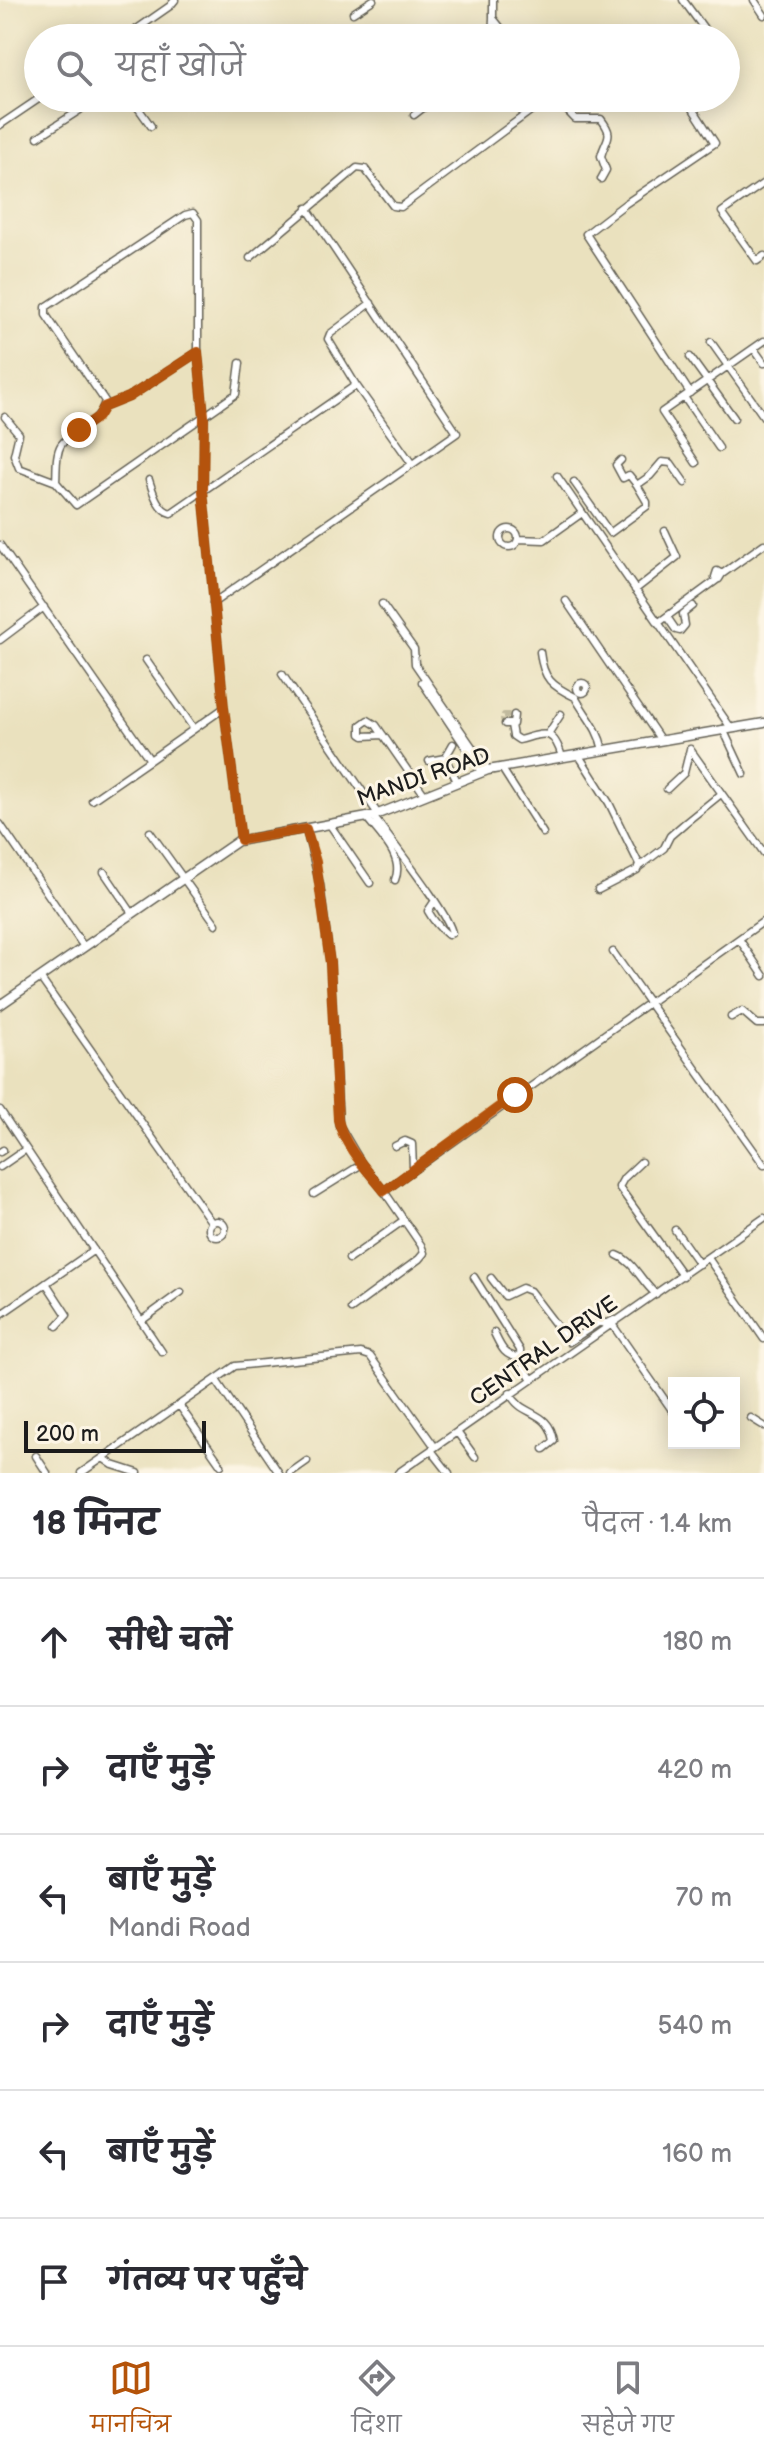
<!DOCTYPE html>
<html lang="hi">
<head>
<meta charset="utf-8">
<style>
  :root { --surface:#fff; --page:#f7f7f7; --text:#2b2b33; --muted:#7c7c81; --line:#e1e1e2; --accent:#b45309 }
  body { margin:0; font-family:"Balsamiq Sans","Playpen Sans Deva",sans-serif; background:var(--page); color:var(--text) }
  .controls { position:absolute; right:24px; bottom:24px; display:grid; overflow:hidden; border-radius:0px; box-shadow:0 4px 20px #0003 }
  .controls button { width:72px; height:72px; display:grid; place-items:center; padding:0; border:0; border-bottom:2px solid var(--line); background:var(--surface); color:var(--text); font:40px sans-serif }
  .scale { position:absolute; left:24px; bottom:20px; width:182px; box-sizing:border-box; padding-left:8px; border:4px solid #1c1c1c; border-top:0; font-size:22px; line-height:28px; white-space:nowrap; color:#1c1c1c; -webkit-text-stroke:6px #fcf5e5; paint-order:stroke }
  .stop { position:absolute; width:24px; height:24px; margin:-18px; border:6px solid #b45309; border-radius:50%; background:#fff }
  .stop.end { background:#b45309; border-color:#fff; box-shadow:0 2px 8px #0008 }
  .list { margin:0; padding:0; list-style:none }
  h2 { display:flex; justify-content:space-between; align-items:center; height:104px; margin:0; padding:0 32px; font-size:34px }
  h2 small { font-size:26px; font-weight:400; color:var(--muted) }
  .list li { display:grid; grid-template-columns:52px 1fr auto; gap:24px; align-items:center; box-sizing:border-box; height:128px; padding:0 32px; border-top:2px solid var(--line) }
  .list b { display:block; font-size:30px; white-space:nowrap }
  .list p { margin:0; font-size:26px; white-space:nowrap; color:var(--muted) }
  .list em { font-size:26px; font-style:normal; color:var(--muted) }
  .icon { flex:none; width:44px; height:44px; fill:none; stroke:currentColor; stroke-width:2; stroke-linecap:round; stroke-linejoin:round }
  .map { position:relative; flex:none; width:764px; height:1473px; overflow:hidden }
  .search { position:absolute; background:var(--surface); box-shadow:0 4px 20px #0003; left:24px; right:24px; top:24px; height:88px; display:flex; align-items:center; gap:20px; box-sizing:border-box; padding:0 28px; border-radius:44px; color:var(--muted); font-size:30px }
  .sheet { height:872px; background:var(--surface) }
  nav { display:flex; justify-content:space-around; align-items:center; box-sizing:border-box; height:112px; border-top:2px solid var(--line); background:var(--surface); font-size:22px; color:var(--muted) }
  nav a { display:grid; justify-items:center; gap:4px }
  nav .on { color:var(--accent) }
  .map>svg:first-child { display:block }
</style>
</head>
<body>
<div class="map">
<svg width="764" height="1473" viewBox="0 0 764 1473">
  <rect width="100%" height="100%" fill="#fcf5e5"/>
  <filter id="ink" filterUnits="userSpaceOnUse"><feTurbulence type="fractalNoise" baseFrequency=".0125" numOctaves="2"/><feDisplacementMap in="SourceGraphic" scale="16" xChannelSelector="R" yChannelSelector="G"/><feConvolveMatrix kernelMatrix="1 2 1 2 8 2 1 2 1" color-interpolation-filters="sRGB"/></filter>
  <filter id="wash" filterUnits="userSpaceOnUse"><feTurbulence type="fractalNoise" baseFrequency=".006" numOctaves="4" result="noise"/><feDisplacementMap in="SourceGraphic" scale="32" xChannelSelector="R" yChannelSelector="G"/><feGaussianBlur stdDeviation="1.8" result="paint"/><feColorMatrix in="noise" values="0 0 0 0 0 0 0 0 0 0 0 0 0 0 0 0 0 1.4 0 .05"/><feComposite in="paint" operator="in"/></filter>
  <g filter="url(#wash)">
    <rect width="100%" height="100%" fill="#eae1be"/>
  </g>
  <g filter="url(#ink)">
    <g fill="none" stroke-linecap="round" stroke-linejoin="round">
      <path stroke="#c1ba9e" stroke-width="6" stroke-dasharray="6 3" stroke-linecap="butt" d="M505 724 503 719 504 715H514"/>
      <defs>
        <path id="minor" d="M493 0V18L509 38
          M683 0 711 38
          M754 0 764 15
          M353 13 373 0
          M124 38 170 6 175 0
          M492 38 493 18
          M131 98 151 126
          M555 98 575 119H601C615 137 606 137 601 156L606 170 601 179
          M686 98 715 143 625 204 586 234 690 393
          M414 115 436 98
          M0 125 40 98
          M38 137 80 110 82 106 80 98
          M764 183 722 212 757 261 764 256
          M250 258 357 168 365 169 393 206 401 207 548 98
          M371 303 330 334 328 339 356 385 412 464
          M711 342 764 417
          M754 349 764 363
          M690 357 734 418
          M684 397 719 448
          M104 407 129 397 198 352
          M5 417 19 434 14 455 19 468 56 482 76 505 236 394 240 363
          M621 460 616 465 623 478 629 475 637 485
          M696 463 662 412 764 341
          M557 476 731 728
          M149 480C153 492 158 510 171 513L356 385
          M56 482C57 471 55 455 61 445 74 426 100 426 105 401L46 315V307L185 215 193 213 198 220V352L204 416 203 491 224 708 241 840
          M574 482 610 533 647 506V502L637 485 650 476 662 462 671 463 685 483
          M500 538a9 9 0 1 1 18 0a9 9 0 1 1-18 0Z
          M518 539 544 540 582 513
          M0 545 150 760 224 708
          M717 571 722 574 719 579 715 577Z
          M722 574 764 544
          M635 590 677 557 665 531
          M566 601 660 739
          M213 603 457 433 307 208
          M382 604 414 649 415 664 488 770
          M667 617 676 630 680 631 685 625 683 614 693 606
          M658 623 718 579
          M0 640 44 607
          M540 652C543 679 552 686 575 697 586 717 598 727 603 750
          M146 660 194 729
          M282 674 378 814
          M422 682 482 772
          M577 688a5 5 0 1 1 10 0a5 5 0 1 1-10 0Z
          M505 724H513L514 715
          M511 725 513 736 519 740C543 734 553 726 562 757
          M723 729 744 774
          M548 734 561 714
          M383 735 364 736 361 734V725L368 720 376 725 424 794
          M690 749 764 853
          M578 754 609 803 639 864 637 870 598 890
          M445 758 457 781
          M429 761 445 758 453 744
          M501 767 543 833
          M667 789 684 773 690 749
          M92 800 150 760
          M373 816 380 825C394 845 449 914 452 933L448 935C439 928 433 920 428 911L434 902
          M366 817C379 834 405 857 395 880
          M0 824 84 947
          M330 825 370 883
          M306 829 320 885 330 963 339 1125 362 1164 384 1191 421 1245 424 1253 419 1259 351 1309
          M150 832 216 924
          M639 867 664 848 670 836 685 823 721 794
          M104 872 132 913
          M739 939 764 976
          M613 952 764 1165
          M41 979 212 1223
          M731 1017 742 1011 757 1024H764
          M0 1110 162 1352
          M395 1146 405 1141 412 1144 413 1168
          M0 1152 3 1150
          M641 1162 624 1178 619 1187 683 1276
          M0 1167 26 1149
          M384 1191 764 921
          M314 1194 362 1164
          M209 1229a8 8 0 1 1 16 0a8 8 0 1 1-16 0Z
          M675 1230 699 1264
          M617 1255C635 1262 641 1282 656 1294
          M708 1258 764 1339
          M349 1259 404 1220
          M474 1277 520 1350 521 1362 531 1378
          M491 1278 505 1296 522 1288 530 1291 569 1342 598 1323H608L614 1320
          M46 1283 67 1315 57 1326
          M0 1315 94 1250
          M141 1321 181 1292
          M612 1324 674 1413
          M494 1333C500 1345 504 1357 519 1357
          M216 1380 279 1473
          M510 1393C521 1418 549 1408 554 1441L544 1449
          M179 1405 221 1465
          M751 1418 764 1426
          M457 1432 475 1457
          M431 1450 449 1473
          M36 1456 47 1473
          M103 1458 113 1465 138 1473
          M81 1473 235 1366 361 1353 370 1356 435 1447
          M290 1473 307 1461
          M398 1473 764 1218"/>
        <path id="tertiary" d="M0 1005 238 841 373 816 488 770 764 723"/>
      </defs>
      <use href="#minor" stroke="#646155" stroke-width="9"/>
      <use href="#tertiary" stroke="#646155" stroke-width="11"/>
      <use href="#minor" stroke="#fff" stroke-width="6"/>
      <use href="#tertiary" stroke="#fff" stroke-width="8"/>
    </g>
  </g>
  <g fill="none" stroke-linecap="round" stroke-linejoin="round" filter="url(#ink)">
    <path stroke="#b45309" stroke-width="10" d="M79 430 98 417 104 407 129 397 198 352 204 416 203 491 224 708 241 840 306 829 316 862 330 963 338 1120C344 1146 367 1170 384 1191L515 1095"/>
  </g>
  <g text-anchor="middle" stroke-width="6" stroke-linejoin="round" paint-order="stroke">
    <g font-size="22" fill="#1c1c1c" stroke="#fcf5e5">
      <text transform="translate(423 776) rotate(-19)" y="8">MANDI ROAD</text>
      <text transform="translate(543 1350) rotate(-35)" y="8">CENTRAL DRIVE</text>
    </g>
  </g>
</svg>
<div class="controls">
<button><svg class="icon" aria-label="locate" viewBox="0 0 24 24"><circle cx="12" cy="12" r="6"/><path d="M12 2v4M12 18v4M2 12h4M18 12h4"/></svg></button>
</div>
<div class="scale">200 m</div>
<div class="stop" style="left:515px;top:1095px"></div>
<div class="stop end" style="left:79px;top:430px"></div>
<div class="search"><svg class="icon" aria-label="search" viewBox="0 0 24 24"><circle cx="10" cy="10" r="6"/><path d="M15 15l6 6"/></svg>यहाँ खोजें</div>
</div>
<section class="sheet">
<h2>18 मिनट<small>पैदल · 1.4 km</small></h2>
<ul class="list">
<li><svg class="icon" aria-label="ahead" viewBox="0 0 24 24"><path d="M12 20V5M6 11l6-6 6 6"/></svg><div><b>सीधे चलें</b></div><em>180 m</em></li>
<li><svg class="icon" aria-label="right" viewBox="0 0 24 24"><path d="M7 20v-9h11M14 6l5 5-5 5"/></svg><div><b>दाएँ मुड़ें</b></div><em>420 m</em></li>
<li><svg class="icon" aria-label="left" viewBox="0 0 24 24"><path d="M17 20v-9H6M10 6l-5 5 5 5"/></svg><div><b>बाएँ मुड़ें</b><p>Mandi Road</p></div><em>70 m</em></li>
<li><svg class="icon" aria-label="right" viewBox="0 0 24 24"><path d="M7 20v-9h11M14 6l5 5-5 5"/></svg><div><b>दाएँ मुड़ें</b></div><em>540 m</em></li>
<li><svg class="icon" aria-label="left" viewBox="0 0 24 24"><path d="M17 20v-9H6M10 6l-5 5 5 5"/></svg><div><b>बाएँ मुड़ें</b></div><em>160 m</em></li>
<li><svg class="icon" aria-label="arrive" viewBox="0 0 24 24"><path d="M6 21V4h12l-3 4 3 4H6"/></svg><div><b>गंतव्य पर पहुँचे</b></div></li>
</ul>
</section>
<nav>
<a class="on"><svg class="icon" aria-label="map" viewBox="0 0 24 24"><path d="M3 6l6-2 6 2 6-2v14l-6 2-6-2-6 2zM9 4v14M15 6v14"/></svg>मानचित्र</a>
<a><svg class="icon" aria-label="directions" viewBox="0 0 24 24"><path d="M12 3l9 9-9 9-9-9zM9 14v-3h6M13 9l2 2-2 2"/></svg>दिशा</a>
<a><svg class="icon" aria-label="saved" viewBox="0 0 24 24"><path d="M7 4h10v16l-5-4-5 4z"/></svg>सहेजे गए</a>
</nav>
</body>
</html>
